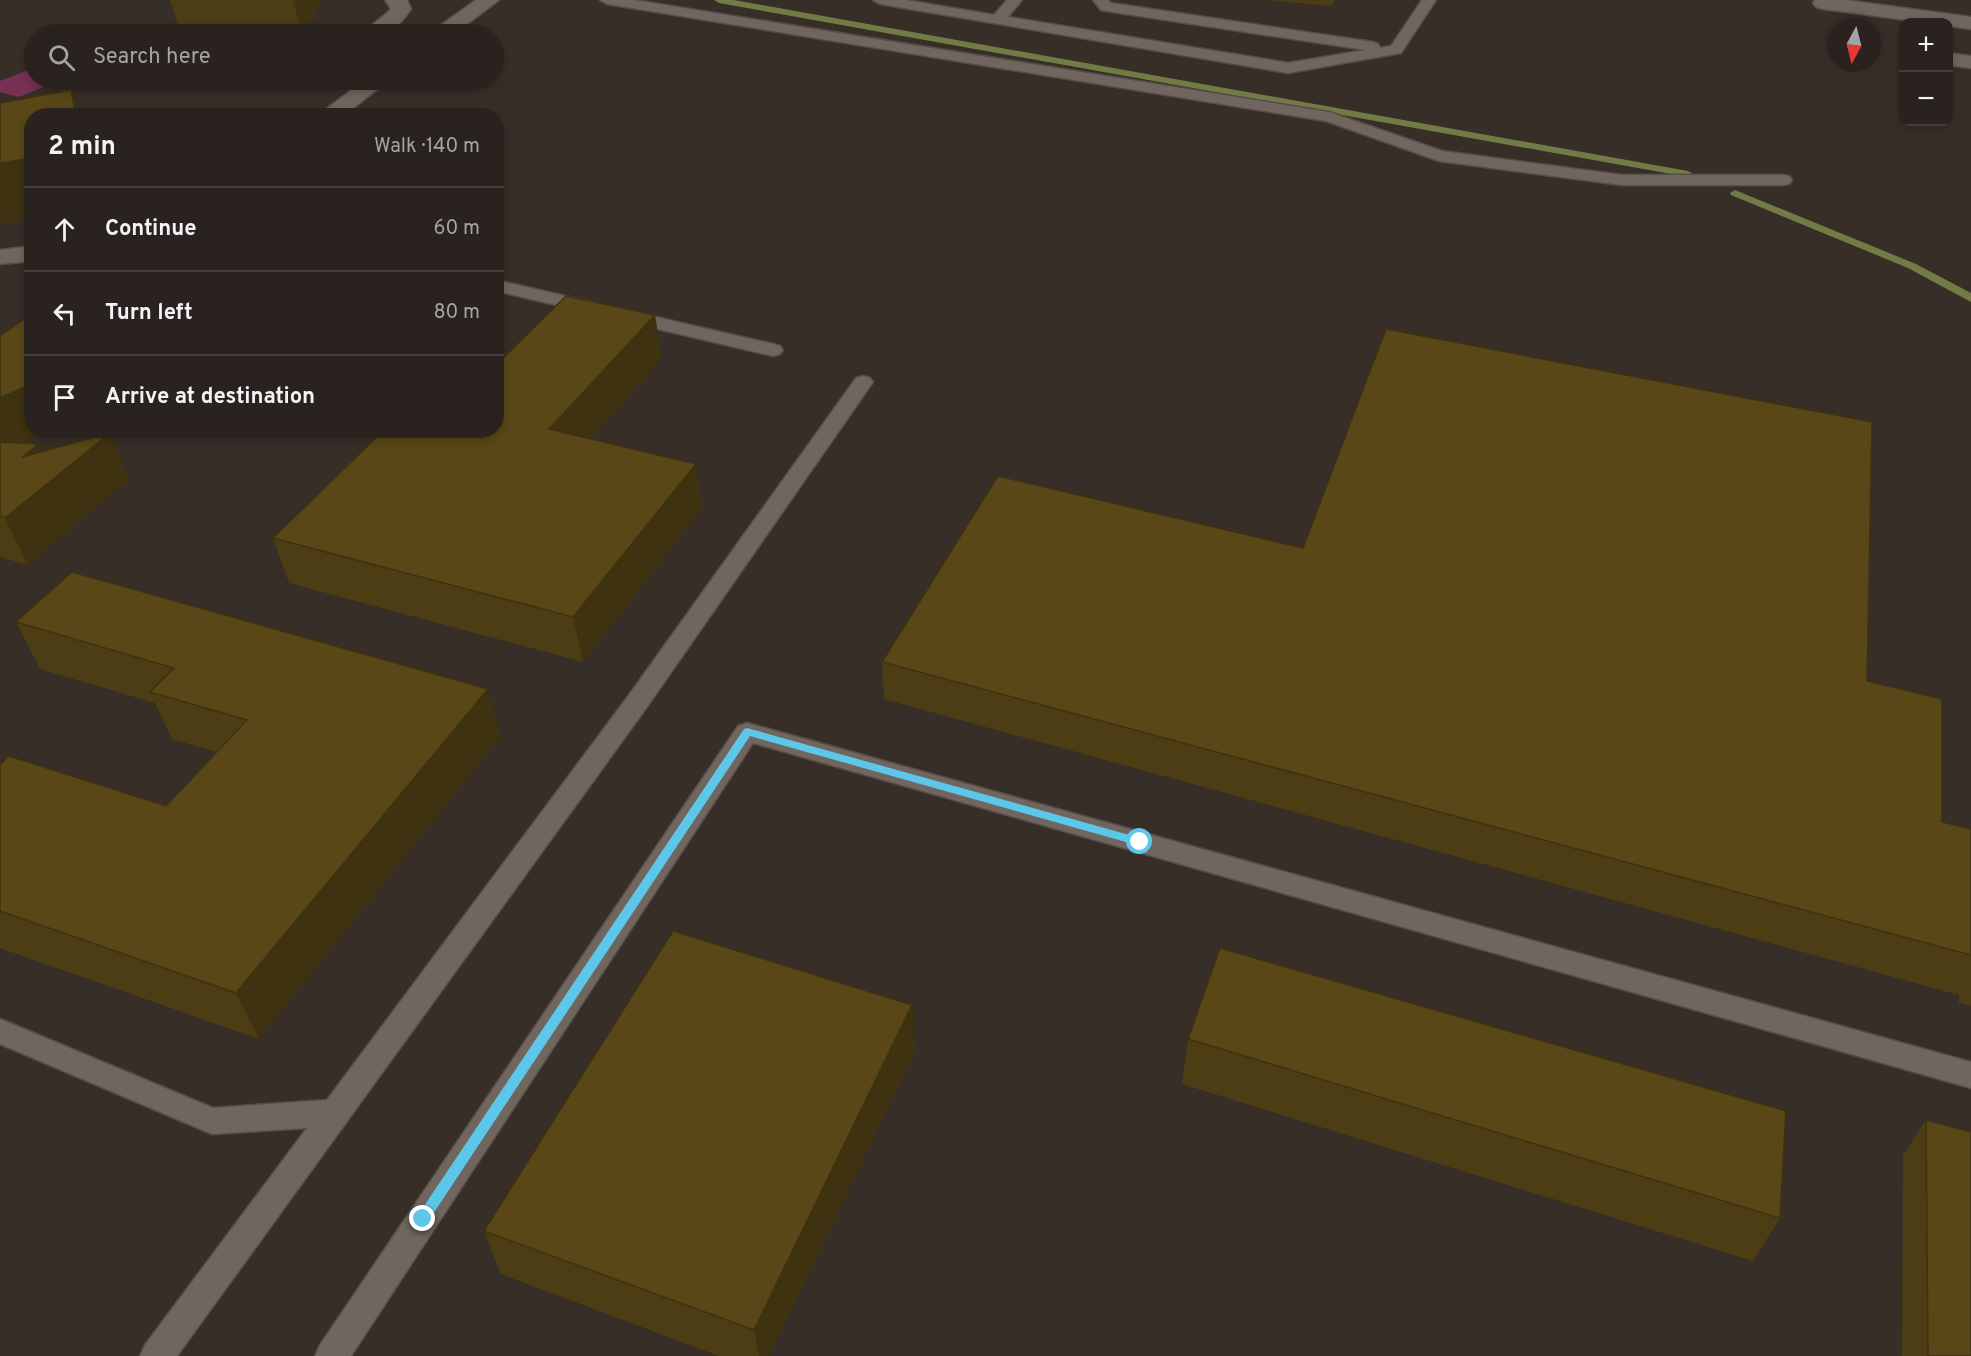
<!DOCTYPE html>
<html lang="en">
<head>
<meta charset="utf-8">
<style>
  :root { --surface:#29221e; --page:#352f2b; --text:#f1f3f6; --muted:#a5a4a4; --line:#453f3c }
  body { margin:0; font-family:Overpass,sans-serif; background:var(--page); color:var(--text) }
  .controls { position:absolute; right:18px; top:18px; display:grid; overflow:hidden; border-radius:12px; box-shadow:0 3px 9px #0003 }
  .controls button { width:54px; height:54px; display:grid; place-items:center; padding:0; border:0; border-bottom:2px solid var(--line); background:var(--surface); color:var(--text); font:30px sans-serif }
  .compass { position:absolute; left:1827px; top:18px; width:54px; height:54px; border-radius:50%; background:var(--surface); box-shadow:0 3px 9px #0003; rotate:187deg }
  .stop { position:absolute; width:18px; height:18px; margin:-14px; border:4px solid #5cc7e8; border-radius:50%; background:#fff }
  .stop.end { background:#5cc7e8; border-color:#fff; box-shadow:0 2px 6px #0008 }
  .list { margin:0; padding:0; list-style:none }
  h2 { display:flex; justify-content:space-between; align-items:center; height:78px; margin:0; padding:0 24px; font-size:26px }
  h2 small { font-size:20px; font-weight:400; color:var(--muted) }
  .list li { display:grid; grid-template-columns:39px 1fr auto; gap:18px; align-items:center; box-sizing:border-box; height:84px; padding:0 24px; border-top:2px solid var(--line) }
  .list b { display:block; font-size:22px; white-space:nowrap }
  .list em { font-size:20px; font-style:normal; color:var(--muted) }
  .icon { flex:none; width:33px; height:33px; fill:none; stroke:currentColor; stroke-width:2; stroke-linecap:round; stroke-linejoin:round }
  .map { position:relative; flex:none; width:1971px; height:1356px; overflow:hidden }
  .search { position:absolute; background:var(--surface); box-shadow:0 3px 9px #0003; left:24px; top:24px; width:480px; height:66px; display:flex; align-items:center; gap:15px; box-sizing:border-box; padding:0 21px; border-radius:33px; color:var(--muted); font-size:22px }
  .panel { position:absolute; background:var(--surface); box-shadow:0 3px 9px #0003; left:24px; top:108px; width:480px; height:330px; border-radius:24px }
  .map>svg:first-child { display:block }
</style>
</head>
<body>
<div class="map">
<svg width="1971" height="1356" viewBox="0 0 1971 1356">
  <rect width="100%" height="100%" fill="#372e28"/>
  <path fill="#763055" d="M34 68V80H60L19 97 0 92V81Z"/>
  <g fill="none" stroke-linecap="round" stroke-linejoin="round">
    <path fill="#727b46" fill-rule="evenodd" d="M714 0H734L1688 171 1693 174 1688 177 719 3Z
      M1735 190 1916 264 1971 293V302L1908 268 1731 195 1730 193Z"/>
    <defs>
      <path id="lane" d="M600 0H634L1329 112 1442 151 1622 175H1783L1789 176 1792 180 1789 184 1783 185H1622L1439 161 1326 121 607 4Z
        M873 0H906L994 15 1007 0H1022L1008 17 1288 63 1366 50 1106 11 1101 10 1093 0H1108L1111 3 1373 42 1378 44 1380 48 1391 46 1422 0H1436L1401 53 1288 73 880 4Z
        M496 280 773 344 780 346 783 350 780 354 773 356 496 291Z
        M863 376 870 378 873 382 647 707 177 1356H140L145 1345 307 1128 212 1134 0 1044V1019L213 1108 327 1100 629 695 856 378Z
        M747 723 1971 1062V1088L753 743 351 1356H315L320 1345 738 726Z"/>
      <path id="street" d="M385 0H407L411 9C395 32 390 34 363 34 368 26 383 18 391 9Z
        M476 0H499L454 34H431L434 30Z
        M1815 0H1845L1971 17V29L1948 26V22H1922L1823 9 1816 7 1813 3Z
        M1948 53 1971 56V68L1948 65Z
        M365 80H389L343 116H317Z
        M32 246V261L0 264V250Z"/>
    </defs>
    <use href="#lane" stroke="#554d48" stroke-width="3"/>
    <use href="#street" stroke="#554d48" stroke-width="3"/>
    <use href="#lane" fill="#70665f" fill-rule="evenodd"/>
    <use href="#street" fill="#70665f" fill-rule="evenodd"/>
  </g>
  <path fill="#4d3d14" d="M170 0H322L304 34H181Z
    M1267 0H1335L1331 6Z
    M0 336 23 443 39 444 42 451 129 479 28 565 0 557Z
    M662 358 590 439 696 464 702 508 583 662 289 583 273 538Z
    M16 622 501 736 259 1039 0 948V765L166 806 216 752 172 739 155 703 40 669Z
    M882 662 1867 681 1942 822 1971 829V1006L1959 1003V995L884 699Z
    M912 1005 915 1051 769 1356H719L501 1274 484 1231Z
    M1188 1039 1780 1218 1753 1261 1182 1084Z
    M1926 1120 1971 1356H1902L1903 1155Z"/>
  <path fill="#3e3210" d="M293 0H322L304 34H302Z
    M71 90 81 116H76Z
    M32 158V218L0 224V163Z
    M655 315 662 358 558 474 549 429Z
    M32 384V430H50L0 454V398Z
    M110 433 129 479 28 565 5 518 22 457 39 444 55 478Z
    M696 464 702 508 583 662 573 617Z
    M488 689 501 736 259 1039 236 993Z
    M912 1005 915 1051 769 1356H759L754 1330Z"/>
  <path fill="#594717" stroke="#3e3210" stroke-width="1.5" d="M71 90 76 116H32V158L0 163V103Z
    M566 296 655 315 549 429 696 464 573 617 273 538 384 430H496V365Z
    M32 314V384L0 398V336Z
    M1386 329 1872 422 1867 681 1942 699V822L1971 829V955L882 662 998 476 1303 548Z
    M110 433 5 518 0 516V442L39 444 22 457Z
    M72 572 488 689 236 993 0 911V765L9 756 166 806 247 720 150 692 174 668 16 622Z
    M673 931 912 1005 754 1330 484 1231Z
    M1220 948 1786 1111 1780 1218 1188 1039Z
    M1926 1120 1971 1132V1356H1928Z"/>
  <path fill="#5cc7e8" d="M747 728 1140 838 1145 842 1140 846 750 736 427 1223H418L416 1219 418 1215 744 729Z"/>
</svg>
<div class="controls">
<button>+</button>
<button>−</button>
</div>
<svg class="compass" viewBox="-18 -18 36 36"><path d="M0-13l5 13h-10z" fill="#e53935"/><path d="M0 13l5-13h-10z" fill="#a5a4a4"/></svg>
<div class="stop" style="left:1140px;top:842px"></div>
<div class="stop end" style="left:423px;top:1219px"></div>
<div class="search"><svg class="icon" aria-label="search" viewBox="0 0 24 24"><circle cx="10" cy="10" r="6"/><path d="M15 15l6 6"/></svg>Search here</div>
<section class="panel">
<h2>2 min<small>Walk · 140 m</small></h2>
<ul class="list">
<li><svg class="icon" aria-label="ahead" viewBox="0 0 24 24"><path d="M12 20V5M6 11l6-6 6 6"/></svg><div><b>Continue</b></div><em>60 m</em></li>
<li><svg class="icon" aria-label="left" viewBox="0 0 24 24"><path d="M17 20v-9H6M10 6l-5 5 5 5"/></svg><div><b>Turn left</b></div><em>80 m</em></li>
<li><svg class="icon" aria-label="arrive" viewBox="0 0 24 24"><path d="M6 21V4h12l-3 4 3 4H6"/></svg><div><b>Arrive at destination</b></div></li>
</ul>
</section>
</div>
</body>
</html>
